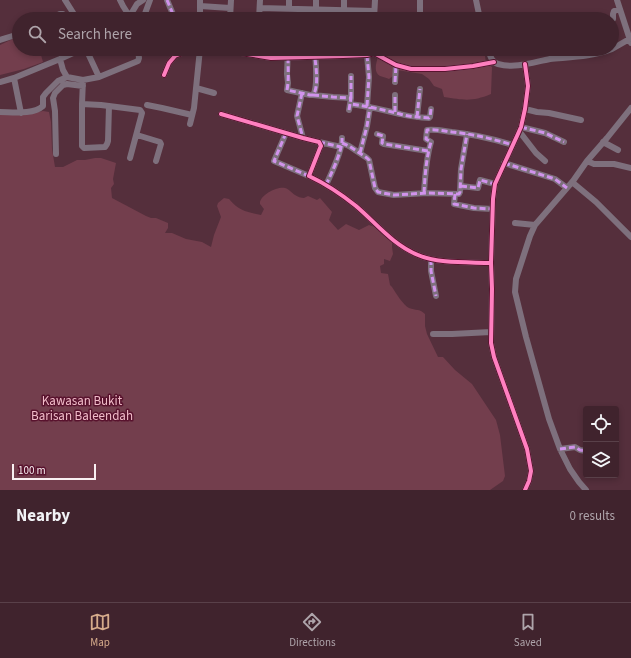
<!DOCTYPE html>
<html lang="en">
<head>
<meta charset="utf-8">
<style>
  :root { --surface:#40232d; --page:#472b35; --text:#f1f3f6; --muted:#aea4aa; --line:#594049; --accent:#d6ab8b }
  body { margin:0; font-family:"Source Sans 3",sans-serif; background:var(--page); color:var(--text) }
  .controls { position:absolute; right:12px; bottom:12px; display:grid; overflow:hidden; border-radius:4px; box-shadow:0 2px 6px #0003 }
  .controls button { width:36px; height:36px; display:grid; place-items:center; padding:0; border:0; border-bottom:1px solid var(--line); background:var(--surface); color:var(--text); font:20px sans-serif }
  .scale { position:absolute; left:12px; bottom:10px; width:84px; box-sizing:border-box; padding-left:4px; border:2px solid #f9f0f2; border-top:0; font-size:11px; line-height:14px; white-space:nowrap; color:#f9f0f2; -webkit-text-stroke:3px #59132e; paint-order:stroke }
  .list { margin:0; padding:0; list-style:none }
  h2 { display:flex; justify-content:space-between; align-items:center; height:52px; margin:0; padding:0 16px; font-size:17px }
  h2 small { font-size:13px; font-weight:400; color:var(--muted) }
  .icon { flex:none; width:22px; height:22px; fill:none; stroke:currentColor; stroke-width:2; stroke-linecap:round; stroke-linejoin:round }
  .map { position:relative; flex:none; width:631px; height:490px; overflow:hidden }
  .search { position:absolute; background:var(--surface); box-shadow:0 2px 6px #0003; left:12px; right:12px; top:12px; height:44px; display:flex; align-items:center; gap:10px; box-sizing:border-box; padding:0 14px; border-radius:22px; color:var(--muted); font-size:15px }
  .sheet { height:112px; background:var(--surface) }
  nav { display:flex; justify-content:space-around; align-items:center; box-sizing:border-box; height:56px; border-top:1px solid var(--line); background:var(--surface); font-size:11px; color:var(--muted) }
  nav a { display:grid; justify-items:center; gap:2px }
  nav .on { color:var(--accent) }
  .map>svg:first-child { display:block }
</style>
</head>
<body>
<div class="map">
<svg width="631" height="490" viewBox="0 0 631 490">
  <rect width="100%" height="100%" fill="#552f3c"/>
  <path fill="#733e4d" d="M19 36V49H46L44 50 41 55 43 62 24 69 0 75V45Z
    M380 49H484L486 63 492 67 491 94C472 102 464 100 444 97L442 89 434 86 429 79 422 74 397 70 393 76 389 79C387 78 383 77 380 76 371 71 379 57 380 49Z
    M43 111 49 112 51 122 52 149 55 167H63L77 160H85L95 158H101L116 163 113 179 114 184 111 188 112 198 146 216 151 218H156L168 223V228L165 233H172L186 239 202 242 211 247 214 235 221 217 217 206 218 203 224 198 229 199C239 211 247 212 261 215L264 209C263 208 261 205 260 204 259 195 278 186 285 188 289 189 292 193 295 195 298 197 301 198 304 198L308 196 317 200 320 198 332 212 329 220 338 230 346 224 359 230 369 225 375 227 392 238V247L393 254 390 261 384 259V264L380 266 381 273 388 274 390 285 392 287C396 293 403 305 409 308 416 311 419 308 425 314V326L427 334 438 357H443L455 370 472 384 496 420 500 435 505 476 503 481 490 490H0V115H22Z"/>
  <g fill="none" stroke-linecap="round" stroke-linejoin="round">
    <path stroke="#7e707d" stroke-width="6" d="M65 0 77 19
      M120 0 123 6 130 17
      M167 0 175 19
      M200 0V19
      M476 0 480 19
      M617 0 631 43
      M200 6 230 8
      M260 8 374 11
      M420 15V0
      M49 19 60 14H63L68 19
      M128 19 137 4 143 0
      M143 19 150 0
      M230 19 231 0
      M259 19 260 0
      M289 19V0
      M316 19V0
      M344 19V0
      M374 19 375 0
      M612 20 613 19V14L614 11 620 9
      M0 40 19 34
      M86 49 99 77
      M288 49 287 74 288 83 287 90 310 95H313C319 86 315 60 315 49
      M488 49C490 55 491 62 498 64 515 69 534 62 550 59 571 57 592 57 612 49
      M612 49 631 38
      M60 59 63 70 67 77
      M525 64 528 86 525 109 521 127 517 136 495 184 493 199 491 263 492 289 491 343 494 357 527 449 531 471 529 481 525 490
      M164 75 169 63 175 56 182 53 200 51H229L271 58 343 56 367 55 374 53 396 65 411 69H445L473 66 494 62
      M14 78 60 59 82 49
      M0 82 14 78 21 113
      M395 82 396 65
      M196 88 214 93
      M302 93 297 116 303 138
      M313 95 333 97 351 98 350 104
      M351 98V76
      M82 104 101 105 109 106
      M147 105 162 108 192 115
      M367 106 369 77 367 55
      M525 109 537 112 549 113 581 120
      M349 110 350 104C367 106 384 110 400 114 410 117 419 117 429 118L430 117 431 109
      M0 112C12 112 33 115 43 106V97L46 93 58 81 67 77 83 80
      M395 112V95
      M221 114 303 138 319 142 321 146 320 148 309 176C326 184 341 194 356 206 376 223 393 245 418 255 438 264 469 262 491 263
      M417 117 420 89
      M190 124 194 108 200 49
      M521 127 545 133 564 142
      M519 131 536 153 545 161
      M286 133 274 161 309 176
      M377 134 383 136 382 143 384 144 428 151
      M137 135 160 142 161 144 156 161
      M319 142 341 147
      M603 142 618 150
      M342 143 349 146 367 158 369 160 375 188 378 192 394 195 427 193 459 194 460 192 461 169 467 134
      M360 153 367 126 370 107
      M56 154 55 111 53 98 55 93 63 85 67 84 83 86
      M130 158 142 113 140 110 109 106 108 141 107 144 105 147 84 148 82 146V104L83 80 99 77 138 61 139 58 138 49
      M587 161 594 164H614L631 168
      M504 163 555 179 567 188
      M572 182 596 202 631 237
      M326 185C331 174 343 150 342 138
      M461 186 478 188 480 180 495 184
      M424 193C425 176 426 159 431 142L426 139 427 130C435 129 444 131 452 132 473 134 493 139 513 145
      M455 194 454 204 474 208 492 209
      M515 223 535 225
      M431 259V271L436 296
      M433 334H452L491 332
      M560 449 575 447 580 450 586 451
      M586 490 579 482 570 469 560 449 549 419 526 337 515 292 516 279 530 236 535 225 573 181 587 161 607 138 631 108"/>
    <path stroke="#d193ec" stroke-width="3" stroke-dasharray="6 3" stroke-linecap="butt" d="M167 0 175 19
      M288 57C288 69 289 80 287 90L310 95H313C319 87 316 68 315 58
      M395 82 396 65
      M302 93 297 116 303 138
      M313 95 333 97 351 98 350 104
      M351 98V76
      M367 106 369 77 367 55
      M349 110 350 104C367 106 384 110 400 114 410 117 419 117 429 118L430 117 431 109
      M395 112V95
      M417 117 420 89
      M521 127 545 133 564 142
      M286 133 274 161 309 176
      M377 134 383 136 382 143 384 144 428 151
      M319 142 341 147
      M342 143 349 146 367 158 369 160 375 188 378 192 394 195 427 193 459 194 460 192 461 169 467 134
      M360 153 367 126 370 107
      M504 163 555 179 567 188
      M326 185C331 174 343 150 342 138
      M461 186 478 188 480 180 495 184
      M424 193C425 176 426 159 431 142L426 139 427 130C435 129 444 131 452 132 473 134 493 139 513 145
      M455 194 454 204 474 208 492 209
      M431 259V271L436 296
      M560 449 575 447 580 450 586 451"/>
    <defs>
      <path id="cycleway" d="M525 64 528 86 525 109 521 127 517 136 495 184 493 199 491 263 492 289 491 343 494 357 527 449 531 471 529 481 525 490
        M164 75 169 63 175 56 182 53 200 51H229L271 58 343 56 367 55 374 53 396 65 411 69H445L473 66 494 62
        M221 114 303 138 319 142 321 146 320 148 309 176C326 184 341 194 356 206 376 223 393 245 418 255 438 264 469 262 491 263"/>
    </defs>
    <use href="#cycleway" stroke="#59132e" stroke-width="6"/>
    <use href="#cycleway" stroke="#ff80c0" stroke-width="4"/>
  </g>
  <g text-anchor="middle" stroke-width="3" stroke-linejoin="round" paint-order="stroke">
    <g font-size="13" fill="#f1bcc9" stroke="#59132e">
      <text x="82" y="405">Kawasan Bukit<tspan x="82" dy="15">Barisan Baleendah</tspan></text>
    </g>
  </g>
</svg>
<div class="controls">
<button><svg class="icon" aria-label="locate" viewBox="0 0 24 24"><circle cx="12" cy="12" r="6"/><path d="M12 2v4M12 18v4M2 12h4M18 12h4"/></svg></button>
<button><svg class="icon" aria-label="layers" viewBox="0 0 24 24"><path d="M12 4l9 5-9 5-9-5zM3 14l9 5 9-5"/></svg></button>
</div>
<div class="scale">100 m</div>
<div class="search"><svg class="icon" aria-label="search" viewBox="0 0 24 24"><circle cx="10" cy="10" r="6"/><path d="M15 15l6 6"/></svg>Search here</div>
</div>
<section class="sheet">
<h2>Nearby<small>0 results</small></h2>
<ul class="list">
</ul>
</section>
<nav>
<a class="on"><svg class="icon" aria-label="map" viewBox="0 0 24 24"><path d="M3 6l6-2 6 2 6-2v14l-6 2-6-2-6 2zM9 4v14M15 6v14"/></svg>Map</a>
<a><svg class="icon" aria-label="directions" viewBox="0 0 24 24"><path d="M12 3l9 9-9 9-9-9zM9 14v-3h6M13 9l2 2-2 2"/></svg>Directions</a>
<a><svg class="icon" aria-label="saved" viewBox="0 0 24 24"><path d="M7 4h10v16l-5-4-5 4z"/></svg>Saved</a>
</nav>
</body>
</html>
